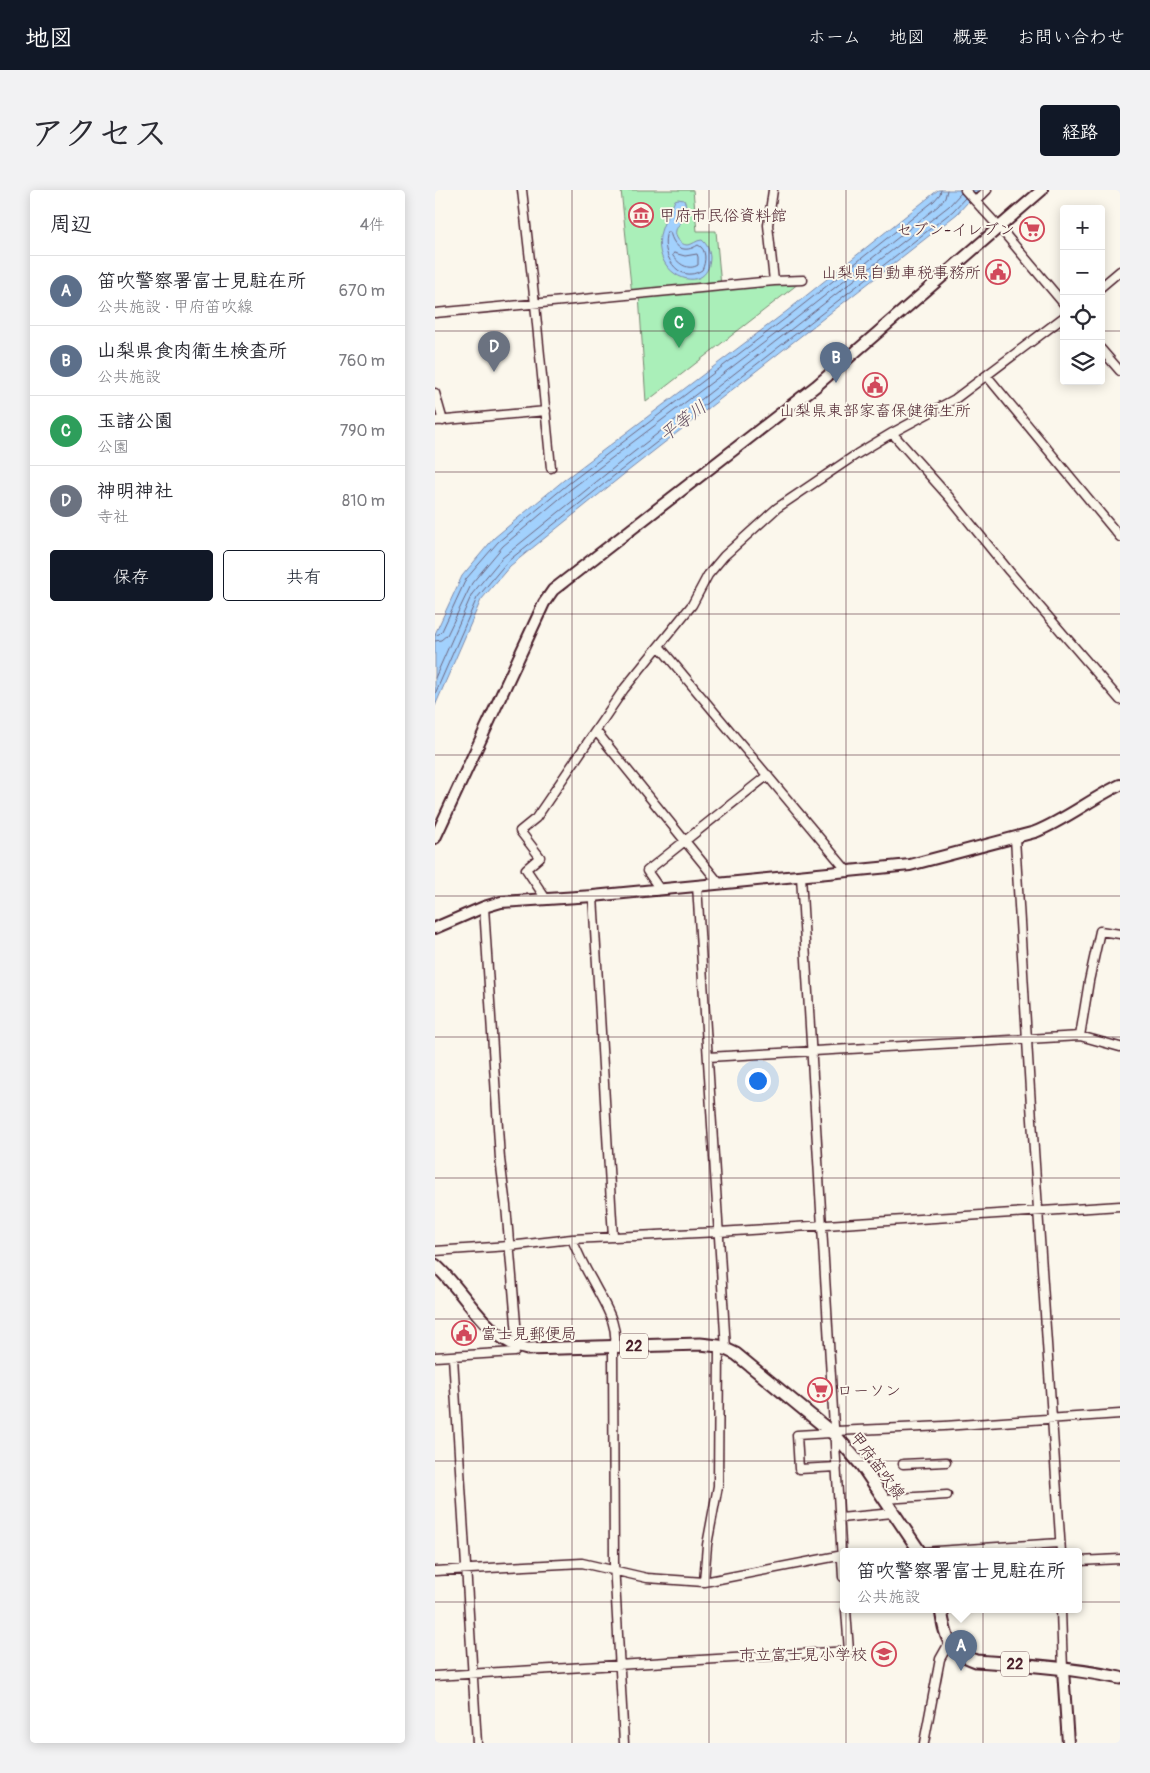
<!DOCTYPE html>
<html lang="ja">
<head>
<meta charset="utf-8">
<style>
  :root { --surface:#fff; --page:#f2f2f3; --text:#2b2b33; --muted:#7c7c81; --line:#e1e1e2; --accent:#111827 }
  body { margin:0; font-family:Pangolin,"Klee One",sans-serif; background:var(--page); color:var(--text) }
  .controls { position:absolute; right:15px; top:15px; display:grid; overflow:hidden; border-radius:5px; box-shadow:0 2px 12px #0003 }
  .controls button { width:45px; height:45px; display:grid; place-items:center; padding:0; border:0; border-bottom:1px solid var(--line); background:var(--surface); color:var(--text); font:25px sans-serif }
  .you { position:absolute; left:322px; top:890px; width:18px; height:18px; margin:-12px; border:4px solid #fff; border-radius:50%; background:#1a73e8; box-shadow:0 0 0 8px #1a73e833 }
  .badge { display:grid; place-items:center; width:32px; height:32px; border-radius:50%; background:var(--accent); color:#fff; font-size:16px; font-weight:700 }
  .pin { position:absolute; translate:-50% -41px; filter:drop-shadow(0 1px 2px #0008) }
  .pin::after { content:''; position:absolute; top:26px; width:18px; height:15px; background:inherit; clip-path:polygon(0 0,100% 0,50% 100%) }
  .popup { position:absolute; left:405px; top:1358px; width:242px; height:65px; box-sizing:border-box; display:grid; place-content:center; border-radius:5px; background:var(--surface); filter:drop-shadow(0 1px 4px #0005); font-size:16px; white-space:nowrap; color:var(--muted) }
  .popup b { font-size:19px; color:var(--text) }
  .popup::after { content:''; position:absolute; left:50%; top:100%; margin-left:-10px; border:10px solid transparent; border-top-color:var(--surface) }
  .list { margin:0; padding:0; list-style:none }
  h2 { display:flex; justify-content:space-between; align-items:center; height:65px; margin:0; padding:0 20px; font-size:21px }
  h2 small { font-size:16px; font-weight:400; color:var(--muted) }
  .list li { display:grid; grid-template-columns:32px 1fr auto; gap:15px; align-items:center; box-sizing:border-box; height:70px; padding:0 20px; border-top:1px solid var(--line) }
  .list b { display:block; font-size:19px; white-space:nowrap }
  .list p { margin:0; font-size:16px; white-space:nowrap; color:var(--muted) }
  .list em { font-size:16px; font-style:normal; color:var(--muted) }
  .actions { display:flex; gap:10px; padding:15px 20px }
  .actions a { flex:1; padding:11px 0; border:1px solid var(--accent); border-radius:5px; text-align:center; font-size:18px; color:var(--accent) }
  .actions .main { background:var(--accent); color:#fff }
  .icon { flex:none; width:28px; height:28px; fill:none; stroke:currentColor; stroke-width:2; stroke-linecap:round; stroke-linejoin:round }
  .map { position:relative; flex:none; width:685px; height:1553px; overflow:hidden; border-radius:5px }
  header { display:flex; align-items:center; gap:30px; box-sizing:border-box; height:70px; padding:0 25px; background:var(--accent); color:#fff }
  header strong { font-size:24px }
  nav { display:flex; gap:28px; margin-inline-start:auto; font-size:18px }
  .intro { display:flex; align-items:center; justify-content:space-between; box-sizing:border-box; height:120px; padding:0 30px }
  h1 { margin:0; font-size:35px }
  .button { padding:12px 22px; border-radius:5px; background:var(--accent); color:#fff; font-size:18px; font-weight:700 }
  main { display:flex; gap:30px; padding:0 30px }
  aside { flex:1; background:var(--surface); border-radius:5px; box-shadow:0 2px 12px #0003 }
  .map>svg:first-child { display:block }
</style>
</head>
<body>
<header>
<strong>地図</strong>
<nav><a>ホーム</a><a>地図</a><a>概要</a><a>お問い合わせ</a></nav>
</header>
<div class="intro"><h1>アクセス</h1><a class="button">経路</a></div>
<main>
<aside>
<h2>周辺<small>4件</small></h2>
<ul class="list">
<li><span class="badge" style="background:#5c6f8a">A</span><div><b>笛吹警察署富士見駐在所</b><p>公共施設 · 甲府笛吹線</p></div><em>670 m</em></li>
<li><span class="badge" style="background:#5c6f8a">B</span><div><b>山梨県食肉衛生検査所</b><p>公共施設</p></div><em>760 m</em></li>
<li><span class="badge" style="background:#2e9e5b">C</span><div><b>玉諸公園</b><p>公園</p></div><em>790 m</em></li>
<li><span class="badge" style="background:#6b7280">D</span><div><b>神明神社</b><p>寺社</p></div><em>810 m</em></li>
</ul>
<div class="actions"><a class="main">保存</a><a>共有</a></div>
</aside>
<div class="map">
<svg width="685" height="1553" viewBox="0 0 685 1553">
  <rect width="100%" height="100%" fill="#fbf7ec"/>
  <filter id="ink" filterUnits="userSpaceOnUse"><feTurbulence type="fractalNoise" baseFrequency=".02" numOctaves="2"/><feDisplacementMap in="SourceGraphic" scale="10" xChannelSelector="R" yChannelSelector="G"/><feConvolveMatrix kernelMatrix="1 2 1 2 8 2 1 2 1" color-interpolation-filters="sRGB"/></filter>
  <g filter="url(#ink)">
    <path fill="#aaefb9" stroke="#7a8772" d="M186 0H258L262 41H281L286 96 368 90 211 212 204 105H197Z"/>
    <path fill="#a2d1fd" stroke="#7f8aa9" d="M503 0H544L522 24 188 285 75 376 46 410 0 516V444L27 386 59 348 129 290 352 121Z
      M243 9 249 10C255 22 245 31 241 40 239 47 246 55 252 55 258 55 261 50 267 50 273 55 274 60 275 67 275 107 218 89 225 46 227 33 236 21 240 10Z"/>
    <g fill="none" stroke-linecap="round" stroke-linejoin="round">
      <path stroke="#6d667f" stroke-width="1" d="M232 42H235C239 58 249 64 263 55 272 59 271 72 267 80 243 96 224 62 232 42Z
        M239 63 250 66 262 64 263 67V75C253 81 244 74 238 66Z
        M0 445 4 444 7 441 31 389 63 352 133 294 355 125 499 11 505 4 506 0
        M0 451 6 450 12 445 37 393 68 356 136 299 359 130 503 16 510 8 512 0
        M0 488 37 404 67 368 181 276 514 16 526 3
        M0 504 42 408 72 372 185 281 518 21 530 8"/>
      <defs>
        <path id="street" d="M87 0 100 114 116 278
          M338 0 333 35 339 91
          M530 0 564 37 629 114
          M541 11 552 0
          M666 97 685 81
          M0 123 339 91 368 90
          M666 159 685 181
          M552 186 685 347
          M0 203 8 231
          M0 231 111 221
          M457 243 514 307 574 381 685 510
          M224 456 413 682
          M161 541 284 693
          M580 648 595 900 626 1362
          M366 686 408 1387
          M262 695 291 1159
          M224 698 212 681 333 585
          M158 706 178 1047
          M111 709 91 679 105 667 85 641 101 628 189 499 257 415 273 385 289 366 342 318 422 264 457 243 520 209 629 127
          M645 846 654 791 665 741 685 744
          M273 867 645 846 685 857
          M137 1049C143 1064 150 1078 158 1092 168 1112 187 1138 178 1162L179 1373 189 1553
          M0 1061 74 1056 137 1049 284 1042 685 1016
          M0 1167 80 1162 83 1157 71 1016 65 969 49 717
          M18 1167 42 1553
          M401 1241 509 1236 685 1224
          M396 1243 362 1245 364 1279 402 1277
          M468 1274 511 1272
          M449 1309 512 1305
          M405 1328 458 1323
          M486 1362 625 1353
          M644 1371 685 1369
          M0 1381 147 1373 212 1388 269 1392 408 1365
          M269 1392 272 1355 283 1296 284 1156
          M626 1420 628 1480
          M0 1486 414 1461 411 1420
          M489 1553 505 1469 514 1453"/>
        <path id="secondary" d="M0 648 109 413 118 400 381 196 607 0
          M0 738 49 717 66 712 158 706 475 675 600 642C630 630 656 609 685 595
          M628 1480 633 1553"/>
        <path id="primary" d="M0 1075C31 1102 49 1148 92 1159L265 1154 284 1156 301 1164 401 1246 427 1276 485 1362
          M506 1420C510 1446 513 1462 541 1471 590 1474 638 1478 685 1488"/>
      </defs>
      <use href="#street" stroke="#4a1f2b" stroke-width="11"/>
      <use href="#secondary" stroke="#4a1f2b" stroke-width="14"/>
      <use href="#primary" stroke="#4a1f2b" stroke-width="15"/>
      <use href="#street" stroke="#fbf7ec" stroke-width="8"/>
      <use href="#secondary" stroke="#fbf7ec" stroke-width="10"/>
      <use href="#primary" stroke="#fbf7ec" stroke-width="11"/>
    </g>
  </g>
  <path fill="none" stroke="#4a1f2b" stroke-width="1" stroke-opacity="0.55" d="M137 0V1553M274 0V1553M411 0V1553M548 0V1553M0 141H629M666 141H685M0 282H685M0 424H685M0 565H685M0 706H685M0 847H685M0 988H685M0 1129H685M0 1271H685M0 1412H685"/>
  <defs>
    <symbol id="museum-ring" viewBox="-11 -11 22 22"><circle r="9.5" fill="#fbf7ec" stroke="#d1495b" stroke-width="1.5"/><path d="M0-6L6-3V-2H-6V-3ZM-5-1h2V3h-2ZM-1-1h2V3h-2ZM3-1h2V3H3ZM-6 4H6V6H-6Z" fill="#d1495b"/></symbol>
    <symbol id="supermarket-ring" viewBox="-11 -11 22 22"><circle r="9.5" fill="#fbf7ec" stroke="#d1495b" stroke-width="1.5"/><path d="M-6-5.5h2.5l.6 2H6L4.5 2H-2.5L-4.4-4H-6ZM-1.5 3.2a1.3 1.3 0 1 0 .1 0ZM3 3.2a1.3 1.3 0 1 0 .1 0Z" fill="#d1495b"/></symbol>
    <symbol id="civic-ring" viewBox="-11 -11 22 22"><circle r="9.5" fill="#fbf7ec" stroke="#d1495b" stroke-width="1.5"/><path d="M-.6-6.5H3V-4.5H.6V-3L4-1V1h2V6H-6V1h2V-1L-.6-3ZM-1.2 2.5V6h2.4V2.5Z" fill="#d1495b"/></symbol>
    <symbol id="school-ring" viewBox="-11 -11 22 22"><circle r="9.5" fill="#fbf7ec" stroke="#d1495b" stroke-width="1.5"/><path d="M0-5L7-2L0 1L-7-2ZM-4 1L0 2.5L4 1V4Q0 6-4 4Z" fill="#d1495b"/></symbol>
  </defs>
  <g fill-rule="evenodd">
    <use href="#museum-ring" x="192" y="11" width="28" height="28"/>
    <use href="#supermarket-ring" x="583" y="25" width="28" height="28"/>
    <use href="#civic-ring" x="549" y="68" width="28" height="28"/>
    <use href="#civic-ring" x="426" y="181" width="28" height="28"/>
    <use href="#civic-ring" x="15" y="1129" width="28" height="28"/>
    <use href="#supermarket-ring" x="371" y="1186" width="28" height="28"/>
    <use href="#school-ring" x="435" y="1450" width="28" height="28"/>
  </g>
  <g text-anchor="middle" stroke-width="4" stroke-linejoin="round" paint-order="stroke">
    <g fill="#fbf7ec" stroke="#7f6065" stroke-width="1">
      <rect x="185" y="1143.5" width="28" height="25" rx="4"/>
      <rect x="566" y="1461.5" width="28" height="25" rx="4"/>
    </g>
    <g font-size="15" font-weight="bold" fill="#4a1f2b">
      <text x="199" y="1161">22</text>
      <text x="580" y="1479">22</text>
    </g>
    <g font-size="16" fill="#4a1f2b" stroke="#fbf7ec" text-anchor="start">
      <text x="224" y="31">甲府市民俗資料館</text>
      <text x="580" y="45" text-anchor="end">セブン-イレブン</text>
      <text x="546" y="88" text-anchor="end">山梨県自動車税事務所</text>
      <text x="440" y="226" text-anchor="middle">山梨県東部家畜保健衛生所</text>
      <text x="46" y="1149">富士見郵便局</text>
      <text x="402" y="1206">ローソン</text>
      <text x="432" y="1470" text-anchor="end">市立富士見小学校</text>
    </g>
    <g font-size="16" fill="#4a1f2b" stroke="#fbf7ec">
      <text transform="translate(443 1275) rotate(53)" y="6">甲府笛吹線</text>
    </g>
    <g font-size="18" font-style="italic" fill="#604c60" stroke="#fbf7ec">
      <text transform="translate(248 231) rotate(-38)" y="6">平等川</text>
    </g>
  </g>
</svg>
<div class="controls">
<button>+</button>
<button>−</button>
<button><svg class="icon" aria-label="locate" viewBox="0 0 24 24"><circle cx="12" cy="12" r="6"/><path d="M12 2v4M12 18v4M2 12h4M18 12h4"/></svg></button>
<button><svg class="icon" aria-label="layers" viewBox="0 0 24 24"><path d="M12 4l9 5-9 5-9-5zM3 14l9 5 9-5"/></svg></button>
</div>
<div class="you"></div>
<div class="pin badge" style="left:526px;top:1481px;background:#5c6f8a">A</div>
<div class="popup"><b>笛吹警察署富士見駐在所</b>公共施設</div>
<div class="pin badge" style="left:401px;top:193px;background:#5c6f8a">B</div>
<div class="pin badge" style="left:244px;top:158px;background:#2e9e5b">C</div>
<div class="pin badge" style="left:59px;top:182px;background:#6b7280">D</div>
</div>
</main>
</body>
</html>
